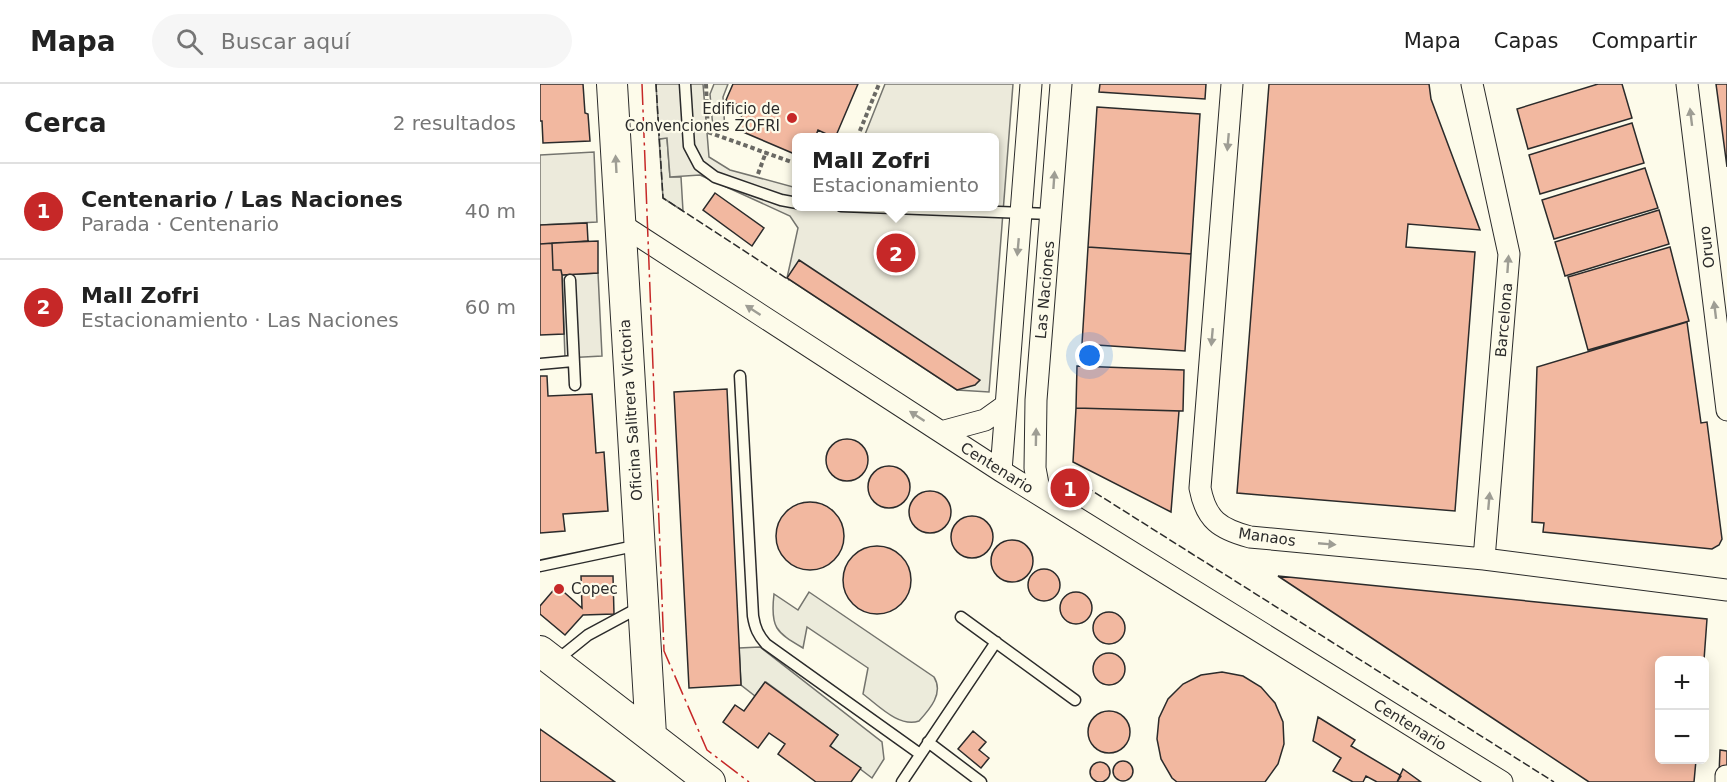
<!DOCTYPE html>
<html lang="es">
<head>
<meta charset="utf-8">
<style>
  :root { --surface:#fff; --page:#f6f6f6; --text:#222; --muted:#767676; --line:#e0e0e0; --accent:#c62828 }
  body { margin:0; font-family:"DejaVu Sans",sans-serif; background:var(--page); color:var(--text) }
  .controls { position:absolute; right:18px; bottom:18px; display:grid; overflow:hidden; border-radius:9px; box-shadow:0 3px 15px #0003 }
  .controls button { width:54px; height:54px; display:grid; place-items:center; padding:0; border:0; border-bottom:2px solid var(--line); background:var(--surface); color:var(--text); font:30px sans-serif }
  .you { position:absolute; left:550px; top:272px; width:21px; height:21px; margin:-15px; border:4px solid #fff; border-radius:50%; background:#1a73e8; box-shadow:0 0 0 9px #1a73e833 }
  .badge { display:grid; place-items:center; width:39px; height:39px; border-radius:50%; background:var(--accent); color:#fff; font-size:20px; font-weight:700 }
  .pin { position:absolute; translate:-50% -50%; border:3px solid #fff; box-shadow:0 2px 6px #0006 }
  .popup { position:absolute; left:252px; top:49px; width:207px; height:78px; box-sizing:border-box; display:grid; place-content:center; border-radius:9px; background:var(--surface); filter:drop-shadow(0 2px 4px #0005); font-size:20px; white-space:nowrap; color:var(--muted) }
  .popup b { font-size:22px; color:var(--text) }
  .popup::after { content:''; position:absolute; left:50%; top:100%; margin-left:-12px; border:12px solid transparent; border-top-color:var(--surface) }
  .list { margin:0; padding:0; list-style:none }
  h2 { display:flex; justify-content:space-between; align-items:center; height:78px; margin:0; padding:0 24px; font-size:26px }
  h2 small { font-size:20px; font-weight:400; color:var(--muted) }
  .list li { display:grid; grid-template-columns:39px 1fr auto; gap:18px; align-items:center; box-sizing:border-box; height:96px; padding:0 24px; border-top:2px solid var(--line) }
  .list b { display:block; font-size:22px; white-space:nowrap }
  .list p { margin:0; font-size:20px; white-space:nowrap; color:var(--muted) }
  .list em { font-size:20px; font-style:normal; color:var(--muted) }
  .icon { flex:none; width:33px; height:33px; fill:none; stroke:currentColor; stroke-width:2; stroke-linecap:round; stroke-linejoin:round }
  .map { position:relative; flex:none; width:1187px; height:698px; overflow:hidden }
  header { display:flex; align-items:center; gap:36px; box-sizing:border-box; height:84px; padding:0 30px; background:var(--surface); border-bottom:2px solid var(--line) }
  header strong { font-size:28px }
  nav { display:flex; gap:33px; margin-inline-start:auto; font-size:21px }
  .search { width:420px; height:54px; background:var(--page); display:flex; align-items:center; gap:15px; box-sizing:border-box; padding:0 21px; border-radius:33px; color:var(--muted); font-size:22px }
  main { display:flex }
  aside { flex:1; background:var(--surface) }
  .map>svg:first-child { display:block }
</style>
</head>
<body>
<header>
<strong>Mapa</strong>
<div class="search"><svg class="icon" aria-label="search" viewBox="0 0 24 24"><circle cx="10" cy="10" r="6"/><path d="M15 15l6 6"/></svg>Buscar aquí</div>
<nav><a>Mapa</a><a>Capas</a><a>Compartir</a></nav>
</header>
<main>
<aside>
<h2>Cerca<small>2 resultados</small></h2>
<ul class="list">
<li><span class="badge">1</span><div><b>Centenario / Las Naciones</b><p>Parada · Centenario</p></div><em>40 m</em></li>
<li><span class="badge">2</span><div><b>Mall Zofri</b><p>Estacionamiento · Las Naciones</p></div><em>60 m</em></li>
</ul>
</aside>
<div class="map">
<svg width="1187" height="698" viewBox="0 0 1187 698">
  <rect width="100%" height="100%" fill="#fdfbea"/>
  <path fill="#ecebdb" stroke="#74746e" stroke-width="1.5" d="M174 0H188L183 13 185 48 173 44 170 10Z
    M127 54 130 93H141L143 127 123 114 119 55Z
    M269 508 394 593C404 609 390 625 379 637 359 644 338 621 323 610L328 584 267 543 263 564C236 548 230 544 234 510L258 526Z
    M220 563 342 658 344 675 332 694 290 662 298 651 226 598 215 612 201 601 199 564Z"/>
  <path fill="#eceadb" stroke="#74746e" stroke-width="1.5" d="M116 0H163L169 73 190 86 257 104V122H455V54L324 53 345 0H473L449 308 417 306 247 194 258 144 250 132 160 91 130 93 127 54 119 55Z
    M54 68 57 138 0 141V71Z
    M58 189 62 272 25 274 22 191Z"/>
  <path fill="#f2b8a0" stroke="#2b2b2b" stroke-width="1.5" d="M0 0H43L45 29 48 30 50 57 3 59 2 37H0Z
    M193 0H318L295 54 278 46 275 54H257V71L196 45 205 24 186 16Z
    M560 0H666L665 15 559 8Z
    M729 0H889L891 15 940 146 868 140 866 163 935 168 915 427 697 409Z
    M1058 0H1082L1092 34 988 65 977 25Z
    M1176 0H1187V83Z
    M557 23 660 30 651 170 548 163Z
    M1092 39 1104 79 1000 110 989 71Z
    M1105 84 1118 124 1014 155 1002 116Z
    M175 109 224 144 212 162 163 126Z
    M1119 126 1129 160 1025 192 1015 158Z
    M47 139 48 157 0 160V141Z
    M58 157V189L22 191 21 186H13L12 159Z
    M12 159 13 186H21L22 191 24 250 0 251V160Z
    M548 163 651 170 645 267 542 260Z
    M1130 163 1149 237 1048 266 1028 193Z
    M259 176 440 296 435 301 417 306 247 194Z
    M1147 238 1161 339 1167 338 1182 455 1179 461 1172 465 1003 448 1004 439 992 438 997 283Z
    M537 282 644 286 643 327 536 324Z
    M0 292H7L8 312 52 310 56 369 64 368 68 427 23 430 25 447 0 449Z
    M187 305 201 601 149 604 134 308Z
    M536 324 639 327 631 428 533 378Z
    M286 376a21 21 0 1 1 42 0a21 21 0 1 1-42 0Z
    M328 403a21 21 0 1 1 42 0a21 21 0 1 1-42 0Z
    M369 428a21 21 0 1 1 42 0a21 21 0 1 1-42 0Z
    M236 452a34 34 0 1 1 68 0a34 34 0 1 1-68 0Z
    M411 453a21 21 0 1 1 42 0a21 21 0 1 1-42 0Z
    M451 477a21 21 0 1 1 42 0a21 21 0 1 1-42 0Z
    M303 496a34 34 0 1 1 68 0a34 34 0 1 1-68 0Z
    M488 501a16 16 0 1 1 32 0a16 16 0 1 1-32 0Z
    M41 492H73L74 530 43 531 25 551 0 530V522L17 502 42 524Z
    M738 492 1167 535 1164 576H1120V676H1156L1154 698H1049Z
    M520 524a16 16 0 1 1 32 0a16 16 0 1 1-32 0Z
    M553 544a16 16 0 1 1 32 0a16 16 0 1 1-32 0Z
    M553 585a16 16 0 1 1 32 0a16 16 0 1 1-32 0Z
    M682 588 703 592 721 603 735 619 743 638 744 660 738 680 725 698H637L632 694 621 675 617 655 619 634 628 615 643 600 661 591Z
    M225 598 298 651 290 662 321 684 311 698H276L238 670 245 660 229 649 218 664 183 638 195 621 204 627Z
    M548 648a21 21 0 1 1 42 0a21 21 0 1 1-42 0Z
    M778 633 815 656 811 662 860 691 861 692 857 698H837L826 692 823 698H813L793 687 801 674 773 657Z
    M0 645 75 698H0Z
    M433 647 446 658 439 666 449 674 441 684 418 665Z
    M1180 666 1187 667V692L1179 691Z
    M573 687a10 10 0 1 1 20 0a10 10 0 1 1-20 0Z
    M550 688a10 10 0 1 1 20 0a10 10 0 1 1-20 0Z
    M863 685 881 698H857Z"/>
  <g fill="none" stroke-linecap="round" stroke-linejoin="round">
    <defs>
      <path id="lane" d="M145 0 149 62 159 81 175 93 241 116 257 119
        M301 122 511 130
        M30 196 35 301
        M0 280 33 277
        M200 292 213 532C215 544 218 551 226 560L380 670
        M0 482 99 461
        M421 533 535 616
        M17 576 48 551 100 523
        M388 658 441 698
        M362 698 456 558"/>
      <path id="street" d="M692 0 660 404C666 436 680 445 710 453L944 475 1187 506
        M932 0 969 170 944 475
        M1147 0 1187 326
        M79 139 461 387 962 698
        M401 348 445 336 466 321
        M461 387 491 0
        M500 411 495 384 496 316 521 0
        M1186 698V692"/>
      <path id="secondary" d="M72 0 111 651
        M0 567 170 698"/>
    </defs>
    <use href="#lane" stroke="#2b2b2b" stroke-width="13"/>
    <use href="#street" stroke="#2b2b2b" stroke-width="23"/>
    <use href="#secondary" stroke="#2b2b2b" stroke-width="32"/>
    <path stroke="#6a6964" stroke-width="4" stroke-dasharray="4.5 3" stroke-linecap="butt" d="M166 0 168 49
      M168 48 257 80
      M317 54 339 0
      M218 90 226 68"/>
    <use href="#lane" stroke="#fdfbea" stroke-width="10"/>
    <use href="#street" stroke="#fdfbea" stroke-width="21"/>
    <use href="#secondary" stroke="#fdfbea" stroke-width="30"/>
    <path stroke="#2b2b2b" stroke-width="1.5" stroke-dasharray="8 3" stroke-linecap="butt" d="M116 0 123 114 249 196
      M527 391 1014 698"/>
    <path stroke="#c62828" stroke-width="1.5" stroke-dasharray="21 4.5 3 4.5" stroke-linecap="butt" d="M102 0 124 567 167 666 209 698"/>
  </g>
  <defs><path id="oneway-solid" d="M-6-.8H1V-3.2L6.5 0L1 3.2V.8H-6Z" transform="scale(1.5)"/></defs>
  <g fill="#9e9d94">
    <use href="#oneway-solid" transform="translate(1151 33) rotate(-97)"/>
    <use href="#oneway-solid" transform="translate(688 58) rotate(95)"/>
    <use href="#oneway-solid" transform="translate(76 80) rotate(-93)"/>
    <use href="#oneway-solid" transform="translate(514 96) rotate(-86)"/>
    <use href="#oneway-solid" transform="translate(478 163) rotate(95)"/>
    <use href="#oneway-solid" transform="translate(968 180) rotate(-86)"/>
    <use href="#oneway-solid" transform="translate(213 226) rotate(-147)"/>
    <use href="#oneway-solid" transform="translate(1175 226) rotate(-97)"/>
    <use href="#oneway-solid" transform="translate(672 253) rotate(95)"/>
    <use href="#oneway-solid" transform="translate(377 332) rotate(-147)"/>
    <use href="#oneway-solid" transform="translate(496 353) rotate(-89)"/>
    <use href="#oneway-solid" transform="translate(949 417) rotate(-85)"/>
    <use href="#oneway-solid" transform="translate(787 460) rotate(5)"/>
  </g>
  <g fill="#c62828" stroke="#fdfbea" stroke-width="2">
    <circle cx="252" cy="34" r="6"/>
    <circle cx="19" cy="505" r="6"/>
  </g>
  <g text-anchor="middle" stroke-width="4.5" stroke-linejoin="round" paint-order="stroke">
    <g font-size="15" fill="#2b2b2b" stroke="#fdfbea" text-anchor="end">
      <text x="240" y="30">Edificio de<tspan x="240" dy="17">Convenciones ZOFRI</tspan></text>
      <text x="31" y="510" text-anchor="start">Copec</text>
    </g>
    <g font-size="15" fill="#2b2b2b" stroke="#fdfbea">
      <text transform="translate(1167 163) rotate(-97)" y="5">Oruro</text>
      <text transform="translate(505 206) rotate(-85)" y="5">Las Naciones</text>
      <text transform="translate(964 236) rotate(-85)" y="5">Barcelona</text>
      <text transform="translate(91 326) rotate(-94)" y="5">Oficina Salitrera Victoria</text>
      <text transform="translate(457 384) rotate(32)" y="5">Centenario</text>
      <text transform="translate(727 453) rotate(8)" y="5">Manaos</text>
      <text transform="translate(870 641) rotate(32)" y="5">Centenario</text>
    </g>
  </g>
</svg>
<div class="controls">
<button>+</button>
<button>−</button>
</div>
<div class="you"></div>
<div class="pin badge" style="left:530px;top:404px">1</div>
<div class="pin badge" style="left:356px;top:169px">2</div>
<div class="popup"><b>Mall Zofri</b>Estacionamiento</div>
</div>
</main>
</body>
</html>
